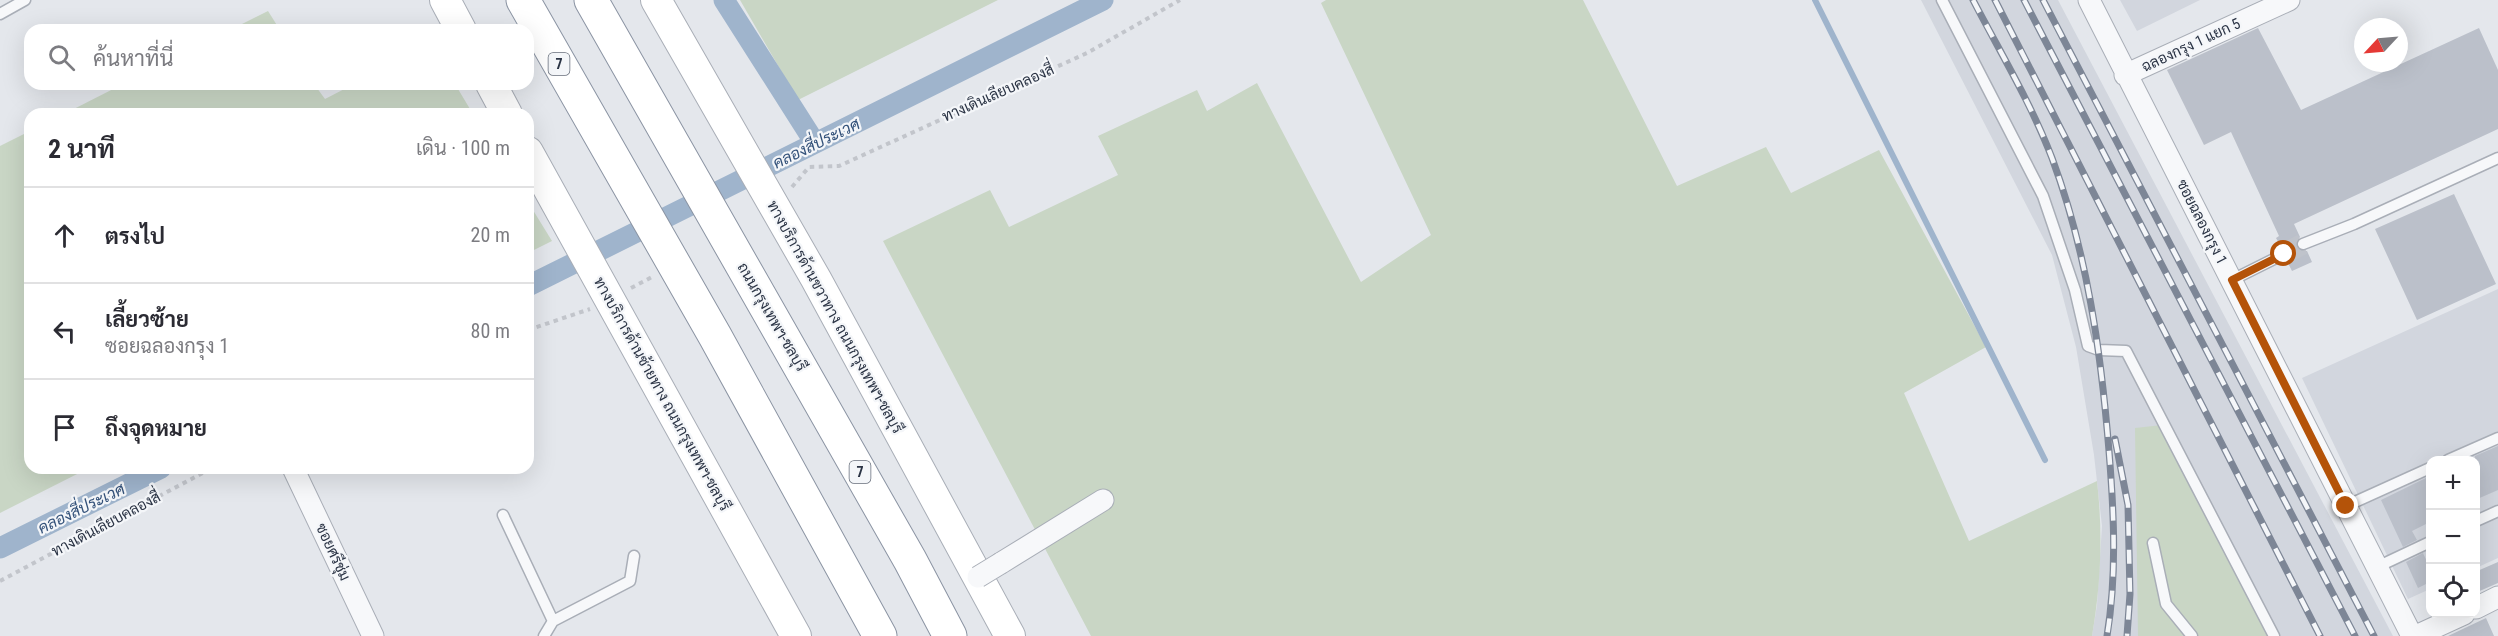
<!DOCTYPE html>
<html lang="th">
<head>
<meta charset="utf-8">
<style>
  :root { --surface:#fff; --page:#f2f2f3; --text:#2b2b33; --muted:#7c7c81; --line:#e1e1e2 }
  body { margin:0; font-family:"Roboto Condensed",Sarabun,sans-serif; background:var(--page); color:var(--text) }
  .controls { position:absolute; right:18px; bottom:18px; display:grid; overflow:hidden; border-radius:12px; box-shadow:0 6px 24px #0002 }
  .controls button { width:54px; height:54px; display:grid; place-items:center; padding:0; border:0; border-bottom:2px solid var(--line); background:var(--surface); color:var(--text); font:30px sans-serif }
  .compass { position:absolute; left:2354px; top:18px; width:54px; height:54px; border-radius:50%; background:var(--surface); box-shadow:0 6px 24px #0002; rotate:244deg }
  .stop { position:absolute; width:18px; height:18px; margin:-14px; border:4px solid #b45309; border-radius:50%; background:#fff }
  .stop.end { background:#b45309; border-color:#fff; box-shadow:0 2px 6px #0008 }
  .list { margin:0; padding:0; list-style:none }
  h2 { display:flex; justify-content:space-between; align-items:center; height:78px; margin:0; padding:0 24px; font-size:26px }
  h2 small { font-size:20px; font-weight:400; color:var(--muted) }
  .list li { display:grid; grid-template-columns:39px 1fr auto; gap:18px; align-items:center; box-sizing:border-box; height:96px; padding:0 24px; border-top:2px solid var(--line) }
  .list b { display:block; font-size:22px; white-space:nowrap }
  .list p { margin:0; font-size:20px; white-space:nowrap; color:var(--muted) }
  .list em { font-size:20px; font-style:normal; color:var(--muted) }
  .icon { flex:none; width:33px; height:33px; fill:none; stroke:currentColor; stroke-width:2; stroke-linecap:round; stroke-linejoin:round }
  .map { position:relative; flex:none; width:2498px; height:636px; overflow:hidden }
  .search { position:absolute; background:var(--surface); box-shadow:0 6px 24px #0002; left:24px; top:24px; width:510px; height:66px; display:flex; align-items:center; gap:15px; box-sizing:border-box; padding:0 21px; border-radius:18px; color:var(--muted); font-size:22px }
  .panel { position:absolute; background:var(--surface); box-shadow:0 6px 24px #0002; left:24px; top:108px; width:510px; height:366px; border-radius:18px }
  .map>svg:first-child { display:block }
</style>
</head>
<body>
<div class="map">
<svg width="2498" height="636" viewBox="0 0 2498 636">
  <rect width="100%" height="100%" fill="#e4e7ec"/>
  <path fill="#d2d6de" d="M1921 0H2058L2393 636H2092L2097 605 2102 526 2094 455 2076 347 2052 255Z
    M2120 0H2200L2137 31Z
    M2498 289V558L2476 568V460H2430V589L2408 599 2302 378Z"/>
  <path fill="#c9d6c5" d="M740 0H998L798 100Z
    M1326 0H1583L1677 186 1766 147 1791 193 1879 150 1986 347 1904 393 1969 541 2097 481C2103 533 2101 584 2092 636H1091L883 241 990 190 1009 227 1118 175 1098 136 1197 90 1207 111 1257 83 1361 282 1431 235 1321 3Z
    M268 11 280 30H230Z
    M123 84H314L325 99 354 84H455L473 114H64Z
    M30 131V468H89L0 513V146Z
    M528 202 552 241 528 253Z
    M2162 425 2271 636H2138L2135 428Z"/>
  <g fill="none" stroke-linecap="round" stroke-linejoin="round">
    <path stroke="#9fb4cc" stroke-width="6" d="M1815 0 2045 460"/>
    <path stroke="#9fb4cc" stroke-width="21" d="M724 0 815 143
      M528 286 1103 0
      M0 548 161 468"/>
  </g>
  <path fill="#bbc0ca" d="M2258 28 2301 110 2479 28 2498 70V129L2294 224 2300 237 2296 242V247L2301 251H2307L2312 262 2292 271 2287 261 2291 251 2288 247H2281L2276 238 2279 236 2231 132 2204 145 2167 70Z
    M2454 194 2496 284 2417 320 2375 229Z
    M2498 446V490L2475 500V456Z
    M2430 476V522L2412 531 2417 540 2403 547 2381 500Z
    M2423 553 2430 568V582L2418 588 2406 562Z
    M2498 562V583L2475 593V572Z
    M2486 618 2494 636H2448Z"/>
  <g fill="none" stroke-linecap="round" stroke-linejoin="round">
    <path stroke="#bfc3cb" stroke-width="21" stroke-dasharray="21 10" stroke-linecap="butt" d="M2284 254 2303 244"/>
    <defs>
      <path id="lane" d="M1942 0 2043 196 2075 290 2088 346 2099 350 2126 351 2274 636
        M0 14 25 0
        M2303 244 2354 224 2498 158
        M2232 280 2284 254
        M2448 460 2498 438
        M2346 506 2430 468
        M503 515 553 621 544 636
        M2476 521 2498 511
        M2153 543 2166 604 2192 636
        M2377 567 2430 542
        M553 621 630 581 634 556"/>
      <path id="street" d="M2089 0 2412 636
        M2125 75 2289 0
        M293 468 373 636
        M1001 563 1103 500
        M2476 608 2498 597
        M2416 636 2464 614"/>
      <path id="secondary" d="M445 0 461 30
        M656 0 816 279 1010 636
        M491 84 507 114
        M528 152 796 636"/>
      <path id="highway" d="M523 0 715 336 880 636
        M591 0 910 560 950 636"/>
    </defs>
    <use href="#lane" stroke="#a9aeb7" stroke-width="13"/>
    <use href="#street" stroke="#a9aeb7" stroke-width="23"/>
    <use href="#secondary" stroke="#a9aeb7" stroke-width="32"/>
    <use href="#highway" stroke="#8b94a3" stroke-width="35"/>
    <path stroke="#c2c5cb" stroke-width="4" stroke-dasharray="4.5 4.5" stroke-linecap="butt" d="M792 187 809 167 839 166 1087 53 1180 0
      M631 288 654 276
      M528 330 590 309
      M0 581 212 468"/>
    <use href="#lane" stroke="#f7f8fa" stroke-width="10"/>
    <use href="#street" stroke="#f7f8fa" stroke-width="21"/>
    <use href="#secondary" stroke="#fff" stroke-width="30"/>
    <use href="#highway" stroke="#fff" stroke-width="33"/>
    <defs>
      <path id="rail" d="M1973 0C2000 52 2031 103 2052 158 2087 252 2101 352 2109 451 2114 513 2117 575 2107 636
        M1995 0 2320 636
        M2024 0 2355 636
        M2043 0 2374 636
        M2115 439 2128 505 2130 594 2127 636"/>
    </defs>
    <use href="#rail" stroke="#7d8696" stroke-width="7"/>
    <use href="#rail" stroke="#f4f6f9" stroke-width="4.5" stroke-dasharray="14" stroke-linecap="butt"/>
    <defs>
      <path id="street-bridge" d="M978 577 1001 563"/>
    </defs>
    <use href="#street-bridge" stroke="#a9aeb7" stroke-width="23" stroke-linecap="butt"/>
    <use href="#street-bridge" stroke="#f7f8fa" stroke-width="21"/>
  </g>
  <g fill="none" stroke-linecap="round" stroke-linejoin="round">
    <path stroke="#b45309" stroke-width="8" d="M2284 254 2232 280 2346 506"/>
  </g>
  <g text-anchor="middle" stroke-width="4.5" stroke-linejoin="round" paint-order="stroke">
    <g fill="#f4f6f9" stroke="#676e7b" stroke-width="1.5">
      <rect x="548.5" y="53" width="21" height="22" rx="4.5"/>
      <rect x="849.5" y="461" width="21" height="22" rx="4.5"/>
    </g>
    <g font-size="14" font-weight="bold" fill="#2b3445">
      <text x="559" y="69">7</text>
      <text x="860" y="477">7</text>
    </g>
    <g font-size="15" fill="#2b3445" stroke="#f4f6f9">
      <text transform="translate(2191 45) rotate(-25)" y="5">ฉลองกรุง 1 แยก 5</text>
      <text transform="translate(998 93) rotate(-24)" y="5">ทางเดินเลียบคลองสี่</text>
      <text transform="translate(2202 222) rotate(63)" y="5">ซอยฉลองกรุง 1</text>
      <text transform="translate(772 317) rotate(60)" y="5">ถนนกรุงเทพฯ-ชลบุรี</text>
      <text transform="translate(835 317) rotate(61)" y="5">ทางบริการด้านขวาทาง ถนนกรุงเทพฯ-ชลบุรี</text>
      <text transform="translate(662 394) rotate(61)" y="5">ทางบริการด้านซ้ายทาง ถนนกรุงเทพฯ-ชลบุรี</text>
      <text transform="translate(106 524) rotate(-28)" y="5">ทางเดินเลียบคลองสี่</text>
      <text transform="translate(333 552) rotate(65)" y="5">ซอยศรีชุ่ม</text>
    </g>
    <g font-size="16" font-style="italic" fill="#34527a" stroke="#f4f6f9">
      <text transform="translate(816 143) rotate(-26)" y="6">คลองสี่ประเวศ</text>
      <text transform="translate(81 508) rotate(-26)" y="6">คลองสี่ประเวศ</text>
    </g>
  </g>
</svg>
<div class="controls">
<button>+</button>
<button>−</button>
<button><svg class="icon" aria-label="locate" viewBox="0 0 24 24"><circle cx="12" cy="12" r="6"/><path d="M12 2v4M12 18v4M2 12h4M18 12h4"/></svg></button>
</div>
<svg class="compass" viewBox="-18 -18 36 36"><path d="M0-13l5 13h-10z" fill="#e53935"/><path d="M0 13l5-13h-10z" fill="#7c7c81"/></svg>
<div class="stop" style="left:2284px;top:254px"></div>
<div class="stop end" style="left:2346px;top:506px"></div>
<div class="search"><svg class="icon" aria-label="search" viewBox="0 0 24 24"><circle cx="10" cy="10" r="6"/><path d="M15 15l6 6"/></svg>ค้นหาที่นี่</div>
<section class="panel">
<h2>2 นาที<small>เดิน · 100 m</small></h2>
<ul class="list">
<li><svg class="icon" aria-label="ahead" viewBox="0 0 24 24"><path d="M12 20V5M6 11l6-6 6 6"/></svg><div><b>ตรงไป</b></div><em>20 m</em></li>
<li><svg class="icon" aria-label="left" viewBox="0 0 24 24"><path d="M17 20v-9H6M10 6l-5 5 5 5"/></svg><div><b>เลี้ยวซ้าย</b><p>ซอยฉลองกรุง 1</p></div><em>80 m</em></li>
<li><svg class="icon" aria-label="arrive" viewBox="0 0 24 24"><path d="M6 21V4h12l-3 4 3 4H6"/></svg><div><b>ถึงจุดหมาย</b></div></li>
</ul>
</section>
</div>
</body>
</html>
